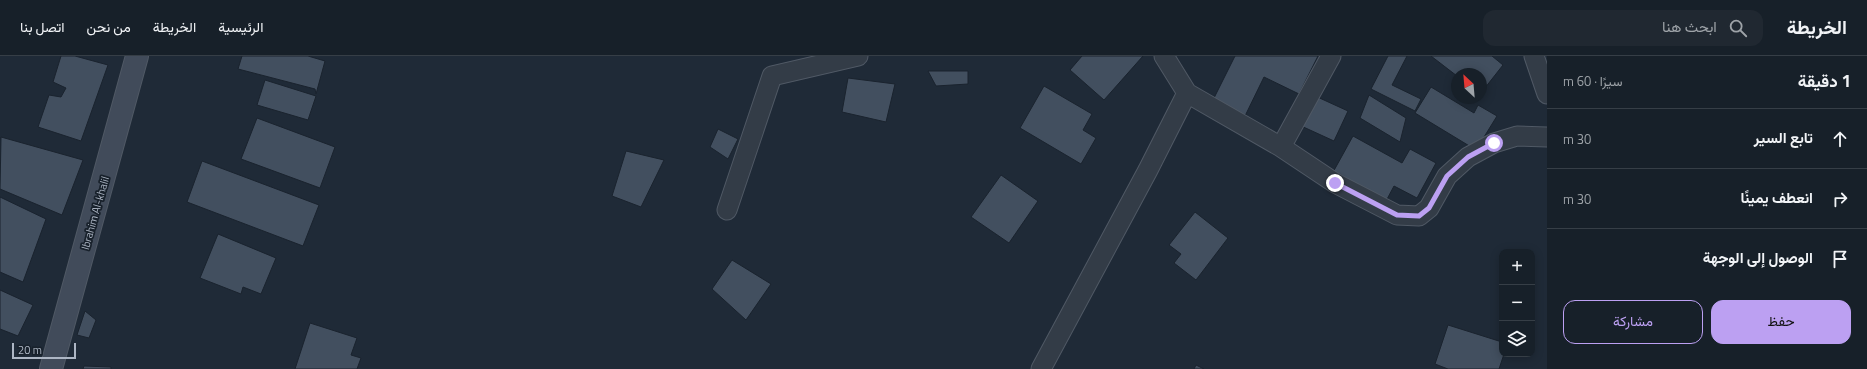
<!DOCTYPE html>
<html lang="ar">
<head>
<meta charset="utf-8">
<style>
  :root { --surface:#172029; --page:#202831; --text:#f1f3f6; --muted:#9ea3a8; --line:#363e46; --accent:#bca0f2 }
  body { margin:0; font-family:"Titillium Web",Vazirmatn,sans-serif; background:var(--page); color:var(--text); direction:rtl }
  .controls { position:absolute; right:12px; bottom:12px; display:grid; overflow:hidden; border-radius:8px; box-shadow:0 2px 10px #0003 }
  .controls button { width:36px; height:36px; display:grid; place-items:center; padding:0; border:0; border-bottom:1px solid var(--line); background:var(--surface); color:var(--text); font:20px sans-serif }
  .compass { position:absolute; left:1451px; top:12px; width:36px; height:36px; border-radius:50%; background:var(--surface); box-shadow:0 2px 10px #0003; rotate:334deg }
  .scale { position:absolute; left:12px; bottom:10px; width:64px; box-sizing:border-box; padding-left:4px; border:2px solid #adb6c4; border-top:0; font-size:11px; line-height:14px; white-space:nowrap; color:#adb6c4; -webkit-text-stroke:3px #18212b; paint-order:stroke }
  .stop { position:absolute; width:12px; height:12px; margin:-9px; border:3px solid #bca0f2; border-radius:50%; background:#fff }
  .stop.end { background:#bca0f2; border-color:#fff; box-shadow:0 1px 4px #0008 }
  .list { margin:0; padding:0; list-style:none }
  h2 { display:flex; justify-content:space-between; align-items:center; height:52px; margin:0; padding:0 16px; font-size:17px }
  h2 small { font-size:13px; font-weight:400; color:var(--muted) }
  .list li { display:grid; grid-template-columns:26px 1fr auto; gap:12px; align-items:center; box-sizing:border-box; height:60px; padding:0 16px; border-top:1px solid var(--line) }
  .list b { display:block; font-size:15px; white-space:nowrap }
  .list em { font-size:13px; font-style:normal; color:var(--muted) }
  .actions { display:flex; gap:8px; padding:12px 16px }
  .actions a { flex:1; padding:9px 0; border:1px solid var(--accent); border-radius:12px; text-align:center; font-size:14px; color:var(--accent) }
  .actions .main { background:var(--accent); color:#111 }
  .icon { flex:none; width:22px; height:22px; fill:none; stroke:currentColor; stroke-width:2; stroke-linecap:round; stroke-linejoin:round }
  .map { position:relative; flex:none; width:1547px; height:313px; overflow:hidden; direction:ltr }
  header { display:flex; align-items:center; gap:24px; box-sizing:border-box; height:56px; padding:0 20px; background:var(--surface); border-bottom:1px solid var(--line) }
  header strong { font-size:19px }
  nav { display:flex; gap:22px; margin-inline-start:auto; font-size:14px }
  .search { width:280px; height:36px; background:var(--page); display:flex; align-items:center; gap:10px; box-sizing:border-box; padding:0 14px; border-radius:12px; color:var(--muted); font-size:15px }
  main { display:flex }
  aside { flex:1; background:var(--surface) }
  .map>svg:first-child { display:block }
</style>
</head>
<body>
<header>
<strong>الخريطة</strong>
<div class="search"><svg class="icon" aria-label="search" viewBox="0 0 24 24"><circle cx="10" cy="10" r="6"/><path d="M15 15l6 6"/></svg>ابحث هنا</div>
<nav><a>الرئيسية</a><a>الخريطة</a><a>من نحن</a><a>اتصل بنا</a></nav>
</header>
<main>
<aside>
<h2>1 دقيقة<small>سيرًا · 60 m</small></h2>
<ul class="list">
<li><svg class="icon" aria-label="ahead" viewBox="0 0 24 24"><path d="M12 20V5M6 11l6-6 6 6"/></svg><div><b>تابع السير</b></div><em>30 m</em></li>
<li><svg class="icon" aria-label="right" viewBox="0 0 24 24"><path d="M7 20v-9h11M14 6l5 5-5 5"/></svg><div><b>انعطف يمينًا</b></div><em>30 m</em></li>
<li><svg class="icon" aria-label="arrive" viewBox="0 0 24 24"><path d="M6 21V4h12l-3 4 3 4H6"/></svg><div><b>الوصول إلى الوجهة</b></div></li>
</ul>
<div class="actions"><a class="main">حفظ</a><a>مشاركة</a></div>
</aside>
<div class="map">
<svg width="1547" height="313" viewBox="0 0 1547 313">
  <rect width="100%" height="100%" fill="#1f2a37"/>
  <path fill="#424f5f" stroke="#1a232e" d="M61 0H75L108 9 81 85 38 71 49 39 61 41 66 32 53 26Z
    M242 0H308L325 5 316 38 315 33 238 13Z
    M1082 0H1143L1104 44 1070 14Z
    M1235 0H1318L1299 38 1264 21 1245 60 1213 44Z
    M1388 0H1407L1392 29 1421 43 1415 55 1371 33Z
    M1431 0H1492L1503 9 1481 37V18H1457V20Z
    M928 15H968V28L936 30Z
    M848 22 895 28 886 66 842 56Z
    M265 24 316 40 308 64 257 49Z
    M1044 30 1092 58 1083 74 1096 82 1081 108 1020 72Z
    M1431 31 1474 57 1478 49 1497 60 1476 94 1415 57Z
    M1313 39 1348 55 1334 85 1299 69Z
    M1369 39 1406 62 1400 86 1360 62Z
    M257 62 335 91 320 132 241 103Z
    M718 73 738 83 728 103 710 91Z
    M1353 80 1402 107 1410 93 1436 107 1417 142 1394 130 1385 147 1332 118Z
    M1 81 83 104 62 159 0 133Z
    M626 95 664 104 641 151 612 140Z
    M202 105 319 149 303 190 187 146Z
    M1001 119 1038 145 1009 187 971 161Z
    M0 141 46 163 23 226 0 216Z
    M1195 156 1228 182 1196 224 1174 207 1181 198 1169 189Z
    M218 178 276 202 261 238 243 231 241 238 200 222Z
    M732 204 771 228 746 264 712 233Z
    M0 234 33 249 18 280 0 273Z
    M85 255 96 264 89 282 77 279Z
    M310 267 357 282 351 299 361 302 357 313H295Z
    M1448 269 1502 286V298H1504L1499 313H1448L1435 308Z
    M1196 309 1204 313H1194Z
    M84 310 111 311V313H83Z"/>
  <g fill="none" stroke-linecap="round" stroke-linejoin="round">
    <defs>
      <path id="street" d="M1164 0 1187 37 1281 91 1335 127 1397 159 1419 160 1429 152 1447 120 1468 101 1494 87 1517 80 1547 81
        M1534 0 1547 38
        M1281 91 1331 0
        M727 154 772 20 858 0
        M1041 313 1148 114 1187 37"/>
      <path id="secondary" d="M51 313 137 0"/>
    </defs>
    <use href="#street" stroke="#505965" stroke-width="21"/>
    <use href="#secondary" stroke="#505965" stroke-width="24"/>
    <use href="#street" stroke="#333c47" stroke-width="19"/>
    <use href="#secondary" stroke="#414b5a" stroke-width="22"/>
  </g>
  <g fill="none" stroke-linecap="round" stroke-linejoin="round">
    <path stroke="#bca0f2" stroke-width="5" d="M1335 127 1397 159 1419 160 1429 152 1447 120 1468 101 1494 87"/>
  </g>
  <g text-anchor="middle" stroke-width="3.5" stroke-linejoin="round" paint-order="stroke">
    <g font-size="11" fill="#adb6c4" stroke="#18212b">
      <text transform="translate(95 157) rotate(-74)" y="4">Ibrahim Al-khalil</text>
    </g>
  </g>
</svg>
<div class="controls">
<button>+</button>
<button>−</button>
<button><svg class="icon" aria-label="layers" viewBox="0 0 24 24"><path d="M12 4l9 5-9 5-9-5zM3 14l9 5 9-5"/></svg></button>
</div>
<svg class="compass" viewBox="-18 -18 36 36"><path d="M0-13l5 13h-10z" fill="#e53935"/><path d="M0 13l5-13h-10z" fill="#9ea3a8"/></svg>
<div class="scale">20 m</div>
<div class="stop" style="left:1494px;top:87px"></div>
<div class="stop end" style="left:1335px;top:127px"></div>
</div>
</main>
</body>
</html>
